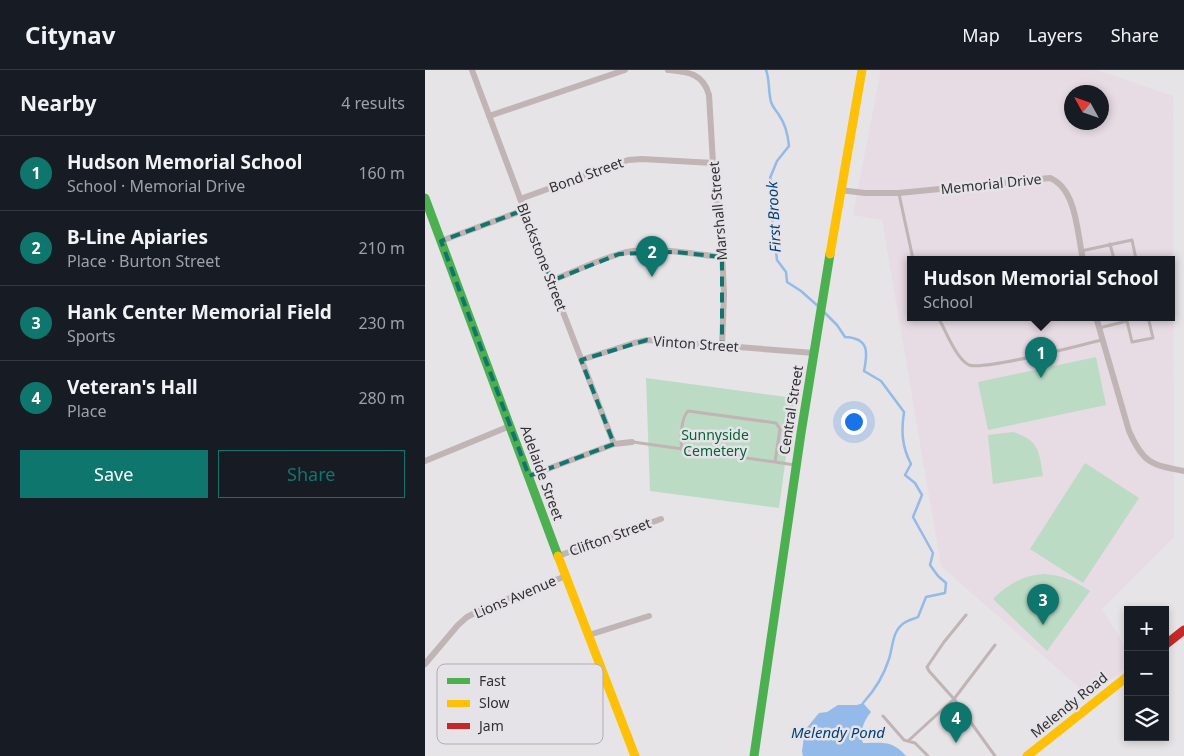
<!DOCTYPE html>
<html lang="en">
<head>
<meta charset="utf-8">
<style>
  :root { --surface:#171b24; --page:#20242c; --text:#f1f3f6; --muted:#9ea1a6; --line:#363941; --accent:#0f766e }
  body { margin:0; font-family:"Noto Sans",sans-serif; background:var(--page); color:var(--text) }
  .controls { position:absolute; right:15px; bottom:15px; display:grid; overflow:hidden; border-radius:0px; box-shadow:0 2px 8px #0003 }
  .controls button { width:45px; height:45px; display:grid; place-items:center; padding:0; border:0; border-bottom:1px solid var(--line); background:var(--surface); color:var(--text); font:25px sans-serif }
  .compass { position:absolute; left:639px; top:15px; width:45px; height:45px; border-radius:50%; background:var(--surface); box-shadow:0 2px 8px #0003; rotate:310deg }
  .you { position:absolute; left:428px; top:351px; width:18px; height:18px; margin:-12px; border:4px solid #fff; border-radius:50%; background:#1a73e8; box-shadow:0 0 0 8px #1a73e833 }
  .badge { display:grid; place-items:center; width:32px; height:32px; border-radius:50%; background:var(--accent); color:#fff; font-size:16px; font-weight:700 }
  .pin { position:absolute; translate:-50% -41px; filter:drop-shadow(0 1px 2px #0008) }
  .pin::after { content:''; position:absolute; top:26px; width:18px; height:15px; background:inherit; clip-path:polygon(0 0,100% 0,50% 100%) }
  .popup { position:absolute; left:482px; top:186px; width:268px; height:65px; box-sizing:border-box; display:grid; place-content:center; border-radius:0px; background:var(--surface); filter:drop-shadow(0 1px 4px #0005); font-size:16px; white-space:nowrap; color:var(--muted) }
  .popup b { font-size:19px; color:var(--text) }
  .popup::after { content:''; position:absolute; left:50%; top:100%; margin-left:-10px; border:10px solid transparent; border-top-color:var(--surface) }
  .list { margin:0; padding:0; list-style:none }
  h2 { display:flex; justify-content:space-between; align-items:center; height:65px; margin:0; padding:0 20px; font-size:21px }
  h2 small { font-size:16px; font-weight:400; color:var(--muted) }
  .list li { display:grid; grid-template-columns:32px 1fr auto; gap:15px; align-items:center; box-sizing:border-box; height:75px; padding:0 20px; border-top:1px solid var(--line) }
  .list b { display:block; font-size:19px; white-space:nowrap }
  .list p { margin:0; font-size:16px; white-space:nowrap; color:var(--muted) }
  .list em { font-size:16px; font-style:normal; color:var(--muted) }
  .actions { display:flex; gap:10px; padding:15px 20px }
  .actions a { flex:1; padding:11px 0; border:1px solid var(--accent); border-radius:0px; text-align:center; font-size:18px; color:var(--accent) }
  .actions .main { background:var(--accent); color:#fff }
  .icon { flex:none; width:28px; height:28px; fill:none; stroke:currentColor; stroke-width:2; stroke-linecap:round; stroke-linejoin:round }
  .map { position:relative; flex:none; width:759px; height:686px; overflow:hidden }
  header { display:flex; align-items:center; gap:30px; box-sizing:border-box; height:70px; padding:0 25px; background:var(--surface); border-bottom:1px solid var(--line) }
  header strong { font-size:24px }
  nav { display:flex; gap:28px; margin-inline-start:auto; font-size:18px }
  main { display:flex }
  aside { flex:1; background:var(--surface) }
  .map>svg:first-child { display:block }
</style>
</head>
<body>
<header>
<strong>Citynav</strong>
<nav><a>Map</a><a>Layers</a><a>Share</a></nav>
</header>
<main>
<aside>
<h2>Nearby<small>4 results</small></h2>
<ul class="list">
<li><span class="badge">1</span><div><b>Hudson Memorial School</b><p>School · Memorial Drive</p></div><em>160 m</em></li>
<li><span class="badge">2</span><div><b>B-Line Apiaries</b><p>Place · Burton Street</p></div><em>210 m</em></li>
<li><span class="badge">3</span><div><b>Hank Center Memorial Field</b><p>Sports</p></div><em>230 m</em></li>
<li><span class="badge">4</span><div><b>Veteran's Hall</b><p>Place</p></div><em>280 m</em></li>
</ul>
<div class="actions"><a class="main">Save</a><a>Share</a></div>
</aside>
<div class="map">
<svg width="759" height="686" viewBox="0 0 759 686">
  <rect width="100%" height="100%" fill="#e6e4e7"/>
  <path fill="#e7dbe4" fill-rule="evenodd" d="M456 0H672L748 26 749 467 677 539 703 581V596L664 626 516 496 457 150 428 145ZM646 22H676V52H646ZM486 189H746V247H486Z"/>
  <path fill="#bbdbc5" d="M671 287 681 335 563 360 553 312Z
    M221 308 369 328 354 438 225 421Z
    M588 362C614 370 614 381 618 406L568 414 563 365Z
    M660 393 714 428 658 513 605 479Z
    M619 504C639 506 648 510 665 521L622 581 568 529C582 515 598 505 619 504Z"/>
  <path fill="#93bae8" d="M438 633 446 642C439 650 434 662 438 673 458 673 467 670 481 686H378L377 681 380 660 394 643 402 642 413 635H432Z"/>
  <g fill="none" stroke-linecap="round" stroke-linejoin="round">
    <path stroke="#93bae8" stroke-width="2.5" d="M341 0C345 10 343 21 346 32 348 38 351 40 354 45 361 55 363 65 364 76L352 91 345 108 350 123 347 137V149L352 190 361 202 362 212 376 221 394 237
      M398 241 412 255 420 267C444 268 443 282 439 301L456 311 479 342C476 361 477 377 486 394L480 405 490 413 497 425 488 447 508 483 505 495 513 506 521 513 520 523 501 527 493 547C489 549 483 550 479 553 467 561 468 577 464 589 459 605 449 621 438 633"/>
    <path stroke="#c0b4b5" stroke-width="3" d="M474 124 488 189
      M685 174 689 189
      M656 181 707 170 711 189
      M513 247C520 259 531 289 544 295 559 301 655 275 677 270
      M674 258 702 251 707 272 728 268 723 247
      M208 372 350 392 355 359 351 353 263 341C256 348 255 370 257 380
      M350 392 370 395
      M541 545 519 572 502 597 504 601 529 629 570 686
      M458 646 479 670 490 673 503 686
      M483 671 529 629 570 575"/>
    <path stroke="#c0b4b5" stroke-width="6" d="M47 0 126 211 189 374
      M243 0C263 2 278 3 284 25L288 93 296 160 299 224 297 276
      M64 46 200 0
      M415 120 440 123H474L625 108C652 119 652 164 658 189
      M95 129 203 90 217 89 288 93
      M16 171 99 140
      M126 211C148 202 171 191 194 184 224 175 266 184 297 187
      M671 247 704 361C718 393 726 395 759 401
      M156 290 209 273 222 270 389 283
      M0 391 85 356
      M104 406 189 374 207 372
      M133 486 236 449
      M164 565 224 546
      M0 594 33 555 42 547 62 537 141 506"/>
    <path stroke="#4caf50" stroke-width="9" d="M0 128 133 486
      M329 686 376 363 405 184"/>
    <path stroke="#ffc107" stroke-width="9" d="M405 184 437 0
      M133 486 210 686
      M602 686 703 606"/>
    <path stroke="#c62828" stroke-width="9" d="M740 575 759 560"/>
  </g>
  <path fill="none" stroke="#0f766e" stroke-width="4" stroke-dasharray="10 6" stroke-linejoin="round" d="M99 140 126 211 194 184 250 182 297 187V276L222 270 156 290 189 374 104 406 16 171Z"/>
  <g text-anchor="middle" stroke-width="5" stroke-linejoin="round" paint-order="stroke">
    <g font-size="14" fill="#323033" stroke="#e6e3e8">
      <text transform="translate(161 105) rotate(-20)" y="5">Bond Street</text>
      <text transform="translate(566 114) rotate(-6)" y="5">Memorial Drive</text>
      <text transform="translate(293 141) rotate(-95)" y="5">Marshall Street</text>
      <text transform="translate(117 187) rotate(69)" y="5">Blackstone Street</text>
      <text transform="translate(271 274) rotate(4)" y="5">Vinton Street</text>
      <text transform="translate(366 340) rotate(-81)" y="5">Central Street</text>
      <text transform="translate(117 403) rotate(70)" y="5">Adelaide Street</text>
      <text transform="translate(185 467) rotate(-20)" y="5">Clifton Street</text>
      <text transform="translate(90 527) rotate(-23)" y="5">Lions Avenue</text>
      <text transform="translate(644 635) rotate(-39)" y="5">Melendy Road</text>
    </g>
    <g font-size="14" fill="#006737" stroke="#e6e3e8">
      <text x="290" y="370">Sunnyside<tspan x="290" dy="16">Cemetery</tspan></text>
    </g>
    <g font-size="15" font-style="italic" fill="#01427b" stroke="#e6e3e8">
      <text transform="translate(349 147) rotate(-93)" y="5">First Brook</text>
      <text x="413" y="668">Melendy Pond</text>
    </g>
  </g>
  <rect x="12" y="594" width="166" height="80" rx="8" fill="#e6e3e8" stroke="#b0adb2" stroke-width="1"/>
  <rect x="22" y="608" width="23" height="6" fill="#4caf50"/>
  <rect x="22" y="630" width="23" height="7" fill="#ffc107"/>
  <rect x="22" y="653" width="23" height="6" fill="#c62828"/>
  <g font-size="14" fill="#323033">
    <text x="54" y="616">Fast</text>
    <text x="54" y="638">Slow</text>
    <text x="54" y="661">Jam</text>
  </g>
</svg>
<div class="controls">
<button>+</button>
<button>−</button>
<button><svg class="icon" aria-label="layers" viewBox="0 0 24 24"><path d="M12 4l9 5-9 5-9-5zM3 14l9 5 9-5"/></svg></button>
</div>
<svg class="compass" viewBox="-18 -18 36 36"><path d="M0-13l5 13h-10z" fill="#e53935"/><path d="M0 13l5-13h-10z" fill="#9ea1a6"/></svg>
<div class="you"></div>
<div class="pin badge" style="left:616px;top:308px">1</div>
<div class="popup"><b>Hudson Memorial School</b>School</div>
<div class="pin badge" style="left:227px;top:207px">2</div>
<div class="pin badge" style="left:618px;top:555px">3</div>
<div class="pin badge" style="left:531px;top:673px">4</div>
</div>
</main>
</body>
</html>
